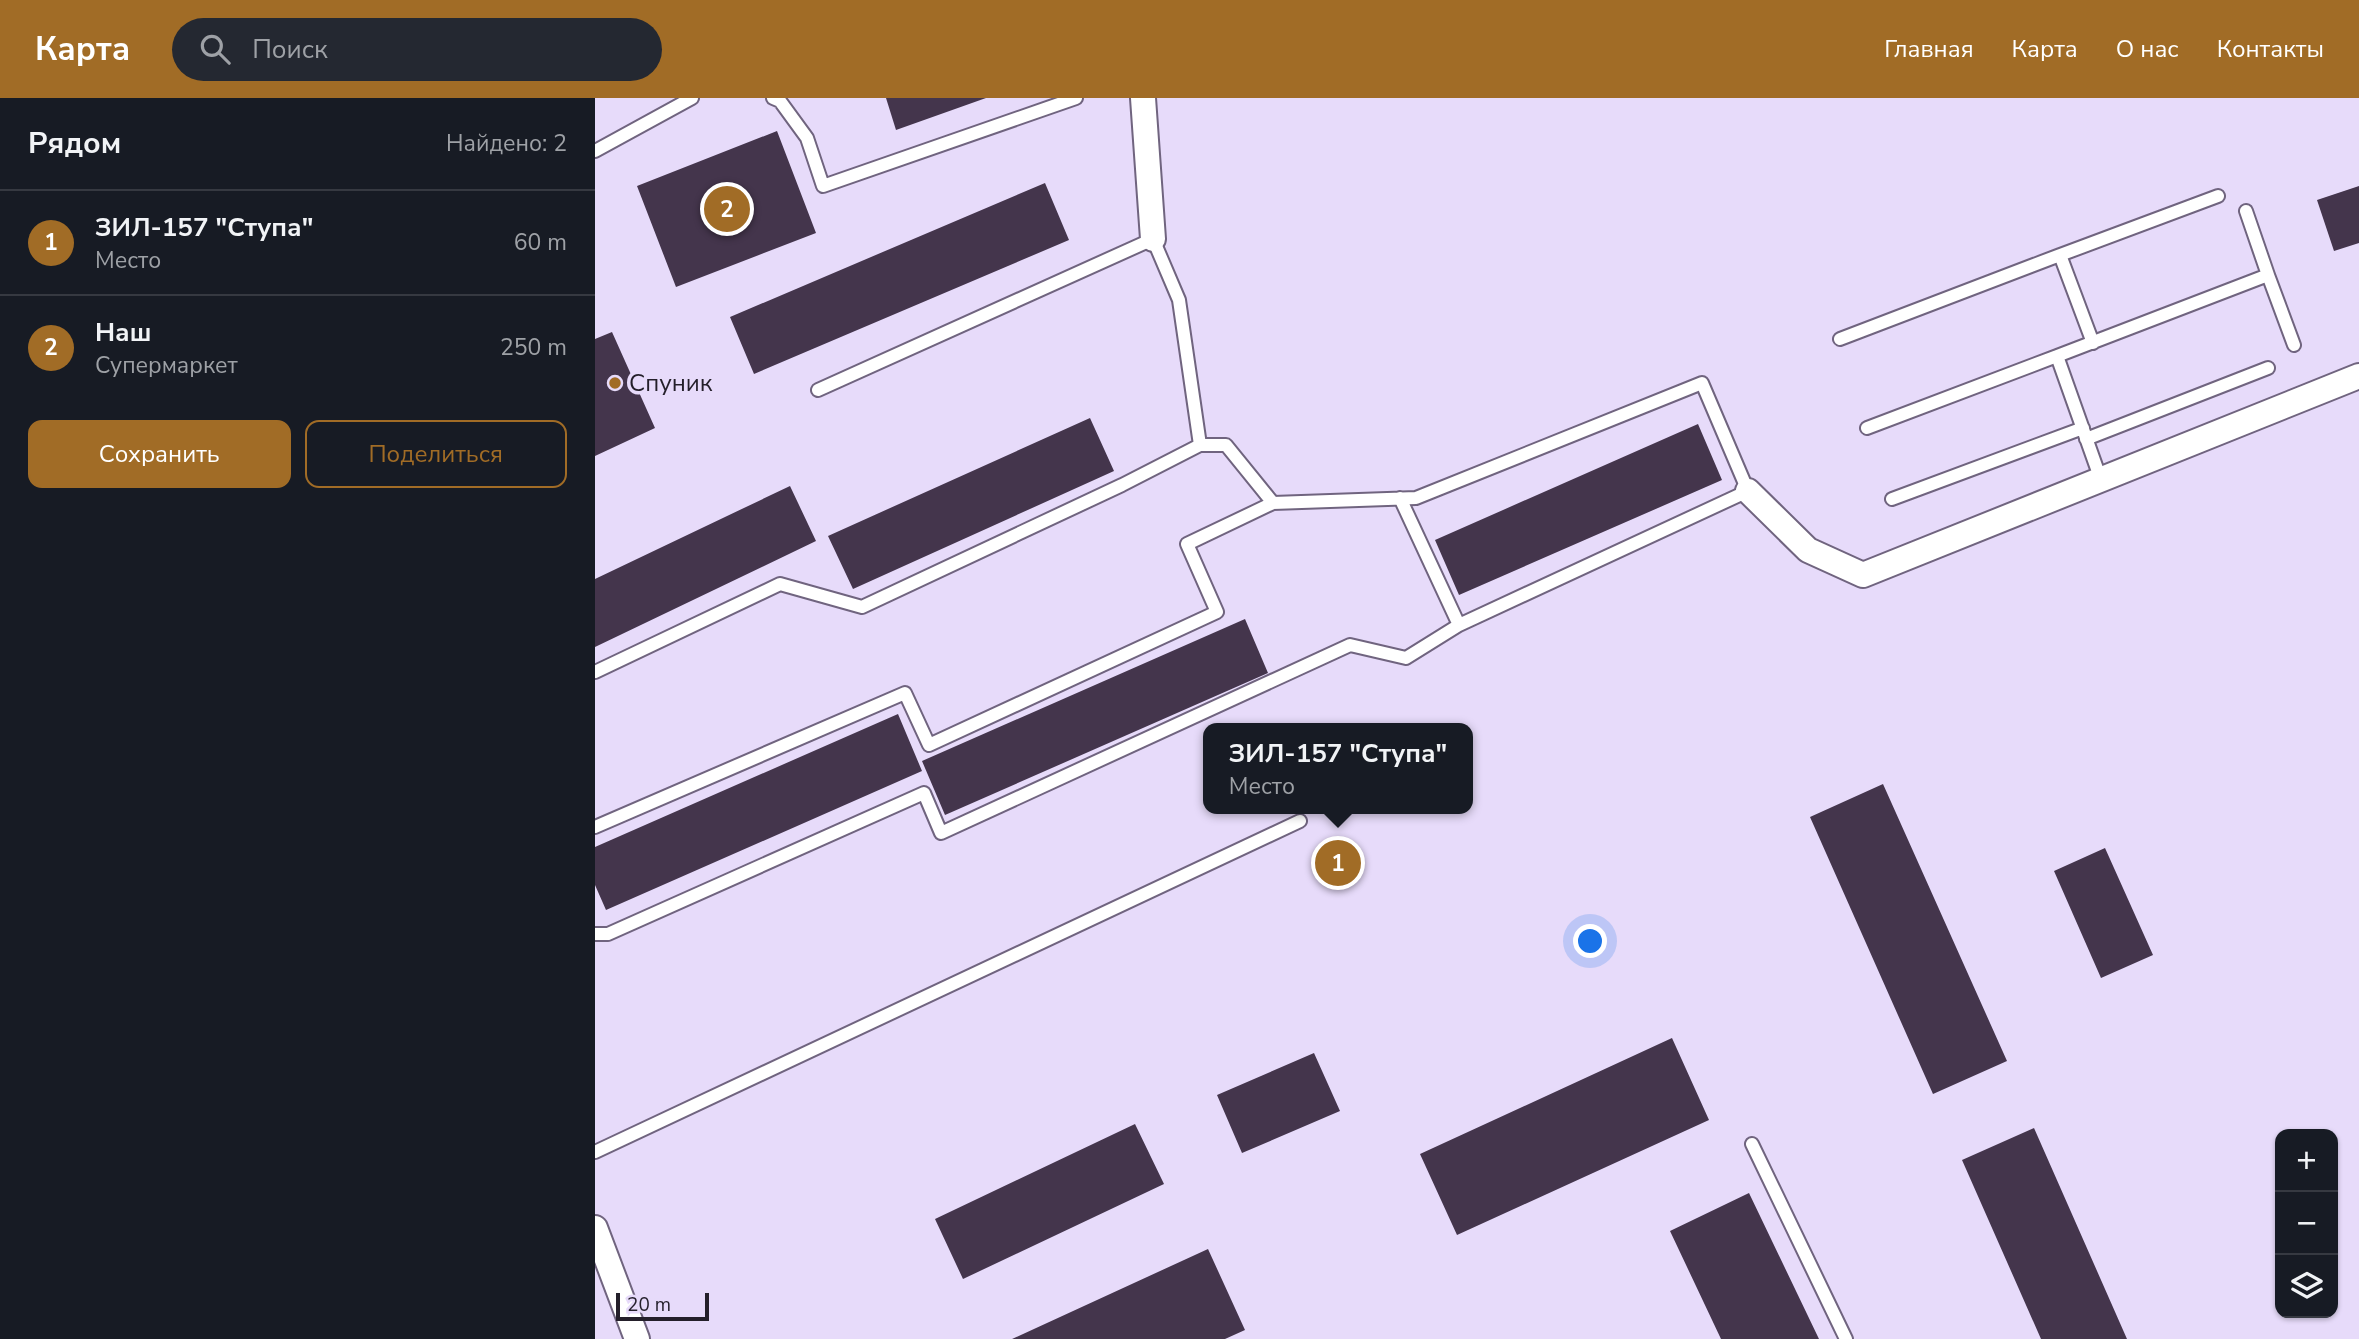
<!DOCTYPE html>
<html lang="ru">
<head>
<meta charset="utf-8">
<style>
  :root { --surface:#171b24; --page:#242831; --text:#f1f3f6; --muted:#9ea1a6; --line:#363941; --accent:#a16c26 }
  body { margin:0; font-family:"Nunito Sans",sans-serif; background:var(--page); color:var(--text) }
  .controls { position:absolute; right:21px; bottom:21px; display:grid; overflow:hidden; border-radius:14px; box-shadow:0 2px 5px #0004 }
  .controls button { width:63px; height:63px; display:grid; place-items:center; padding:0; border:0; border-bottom:2px solid var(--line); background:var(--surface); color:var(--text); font:35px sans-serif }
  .scale { position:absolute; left:21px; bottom:18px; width:93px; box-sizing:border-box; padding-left:7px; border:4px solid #241f2a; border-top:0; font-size:19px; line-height:24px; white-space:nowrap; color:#241f2a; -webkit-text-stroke:5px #e7dbfa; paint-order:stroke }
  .you { position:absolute; left:996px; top:844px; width:24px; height:24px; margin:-18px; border:5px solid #fff; border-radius:50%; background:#1a73e8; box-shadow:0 0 0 10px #1a73e833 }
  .badge { display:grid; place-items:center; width:46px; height:46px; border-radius:50%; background:var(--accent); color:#fff; font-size:23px; font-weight:700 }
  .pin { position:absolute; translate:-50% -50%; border:4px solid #fff; box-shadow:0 2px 7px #0006 }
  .popup { position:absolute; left:608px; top:625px; width:270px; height:91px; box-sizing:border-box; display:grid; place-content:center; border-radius:14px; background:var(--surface); filter:drop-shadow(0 2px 5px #0005); font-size:23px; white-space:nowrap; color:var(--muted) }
  .popup b { font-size:26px; color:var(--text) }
  .popup::after { content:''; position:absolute; left:50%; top:100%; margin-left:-14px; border:14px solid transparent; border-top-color:var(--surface) }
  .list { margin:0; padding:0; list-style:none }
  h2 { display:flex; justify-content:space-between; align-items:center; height:91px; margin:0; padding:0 28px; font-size:30px }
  h2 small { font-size:23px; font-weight:400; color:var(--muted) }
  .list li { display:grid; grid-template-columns:46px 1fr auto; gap:21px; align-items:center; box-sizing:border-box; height:105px; padding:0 28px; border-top:2px solid var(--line) }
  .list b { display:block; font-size:26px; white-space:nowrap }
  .list p { margin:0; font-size:23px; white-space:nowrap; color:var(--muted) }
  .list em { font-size:23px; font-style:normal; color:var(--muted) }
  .actions { display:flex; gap:14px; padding:21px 28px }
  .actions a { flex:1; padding:16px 0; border:2px solid var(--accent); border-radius:14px; text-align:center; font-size:24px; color:var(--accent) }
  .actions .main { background:var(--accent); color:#fff }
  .icon { flex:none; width:38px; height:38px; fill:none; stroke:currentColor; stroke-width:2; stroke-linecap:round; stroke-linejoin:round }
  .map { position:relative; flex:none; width:1764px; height:1241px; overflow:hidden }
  header { display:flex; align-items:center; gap:42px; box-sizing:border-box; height:98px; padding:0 35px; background:var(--accent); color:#fff }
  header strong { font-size:33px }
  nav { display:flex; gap:38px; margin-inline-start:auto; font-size:24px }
  .search { width:490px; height:63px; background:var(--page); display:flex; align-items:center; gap:18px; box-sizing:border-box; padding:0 24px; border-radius:38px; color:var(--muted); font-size:26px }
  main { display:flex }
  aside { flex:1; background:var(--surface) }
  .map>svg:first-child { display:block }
</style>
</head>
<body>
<header>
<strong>Карта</strong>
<div class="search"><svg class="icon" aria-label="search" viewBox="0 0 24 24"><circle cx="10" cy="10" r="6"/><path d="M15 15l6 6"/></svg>Поиск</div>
<nav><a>Главная</a><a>Карта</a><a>О нас</a><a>Контакты</a></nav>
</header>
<main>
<aside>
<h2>Рядом<small>Найдено: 2</small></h2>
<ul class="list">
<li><span class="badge">1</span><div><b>ЗИЛ-157 &quot;Ступа&quot;</b><p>Место</p></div><em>60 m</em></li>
<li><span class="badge">2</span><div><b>Наш</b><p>Супермаркет</p></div><em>250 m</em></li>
</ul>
<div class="actions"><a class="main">Сохранить</a><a>Поделиться</a></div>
</aside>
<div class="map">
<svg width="1764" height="1241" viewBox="0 0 1764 1241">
  <rect width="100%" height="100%" fill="#e7dbfa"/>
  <path fill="#44354c" d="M291 0H391L301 32Z
    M182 33 221 135 81 189 42 88Z
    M450 85 474 142 159 276 135 219Z
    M1764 88V145L1739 153 1722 102Z
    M17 234 60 330 0 358V241Z
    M495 320 519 373 258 491 233 438Z
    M1103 326 1127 382 864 497 840 442Z
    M195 388 221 443 0 549V481Z
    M650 521 673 575 350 717 327 663Z
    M303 616 327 673 11 812 0 787V749Z
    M1288 686 1412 963 1338 996 1215 719Z
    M1510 750 1558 857 1506 880 1459 773Z
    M1077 940 1114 1022 862 1137 825 1056Z
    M719 955 745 1013 647 1055 622 997Z
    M540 1026 569 1086 368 1181 340 1121Z
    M1439 1030 1532 1241H1446L1367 1062Z
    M1154 1095 1224 1241H1126L1075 1133Z
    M613 1151 650 1232 630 1241H417Z"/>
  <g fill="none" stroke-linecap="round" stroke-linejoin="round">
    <defs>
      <path id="lane" d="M178 0 185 3 212 40 228 88 481 0
        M0 53 97 0
        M1651 113 1673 177
        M1245 241 1465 157
        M1498 245 1465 157 1623 98
        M1272 330 1462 258
        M1491 341 1673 270
        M605 347H631L678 405 821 400 1107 285 1153 393 864 527
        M1506 382 1462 258 1673 177 1699 247
        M1297 401 1488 330
        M0 574 185 486 267 509 527 387 605 347 584 202 558 141 223 292
        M0 729 310 595 334 647 622 514 592 446 678 405
        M0 836H13L329 695 346 735 755 547 811 560 864 527 805 400
        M1157 1046 1251 1241
        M0 1054 705 723"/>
      <path id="street" d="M548 0 558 141
        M1153 393 1213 452 1268 477 1764 278
        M0 1130 42 1241"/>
    </defs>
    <use href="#lane" stroke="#70647f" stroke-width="16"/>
    <use href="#street" stroke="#70647f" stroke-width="28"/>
    <use href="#lane" stroke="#fff" stroke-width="12"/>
    <use href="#street" stroke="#fff" stroke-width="24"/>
  </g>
  <circle fill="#a16c26" stroke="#e7dbfa" stroke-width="2.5" cx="20" cy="285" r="7"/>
  <g text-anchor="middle" stroke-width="7" stroke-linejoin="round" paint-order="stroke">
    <g font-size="24" fill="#241f2a" stroke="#e7dbfa" text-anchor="start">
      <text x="34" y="293">Спуник</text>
    </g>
  </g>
</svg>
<div class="controls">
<button>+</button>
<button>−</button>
<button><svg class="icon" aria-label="layers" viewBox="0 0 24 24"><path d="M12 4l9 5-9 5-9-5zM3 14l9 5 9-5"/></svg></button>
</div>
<div class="scale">20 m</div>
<div class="you"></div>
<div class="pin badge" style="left:743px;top:765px">1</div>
<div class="popup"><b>ЗИЛ-157 &quot;Ступа&quot;</b>Место</div>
<div class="pin badge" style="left:132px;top:111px">2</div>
</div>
</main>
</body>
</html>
